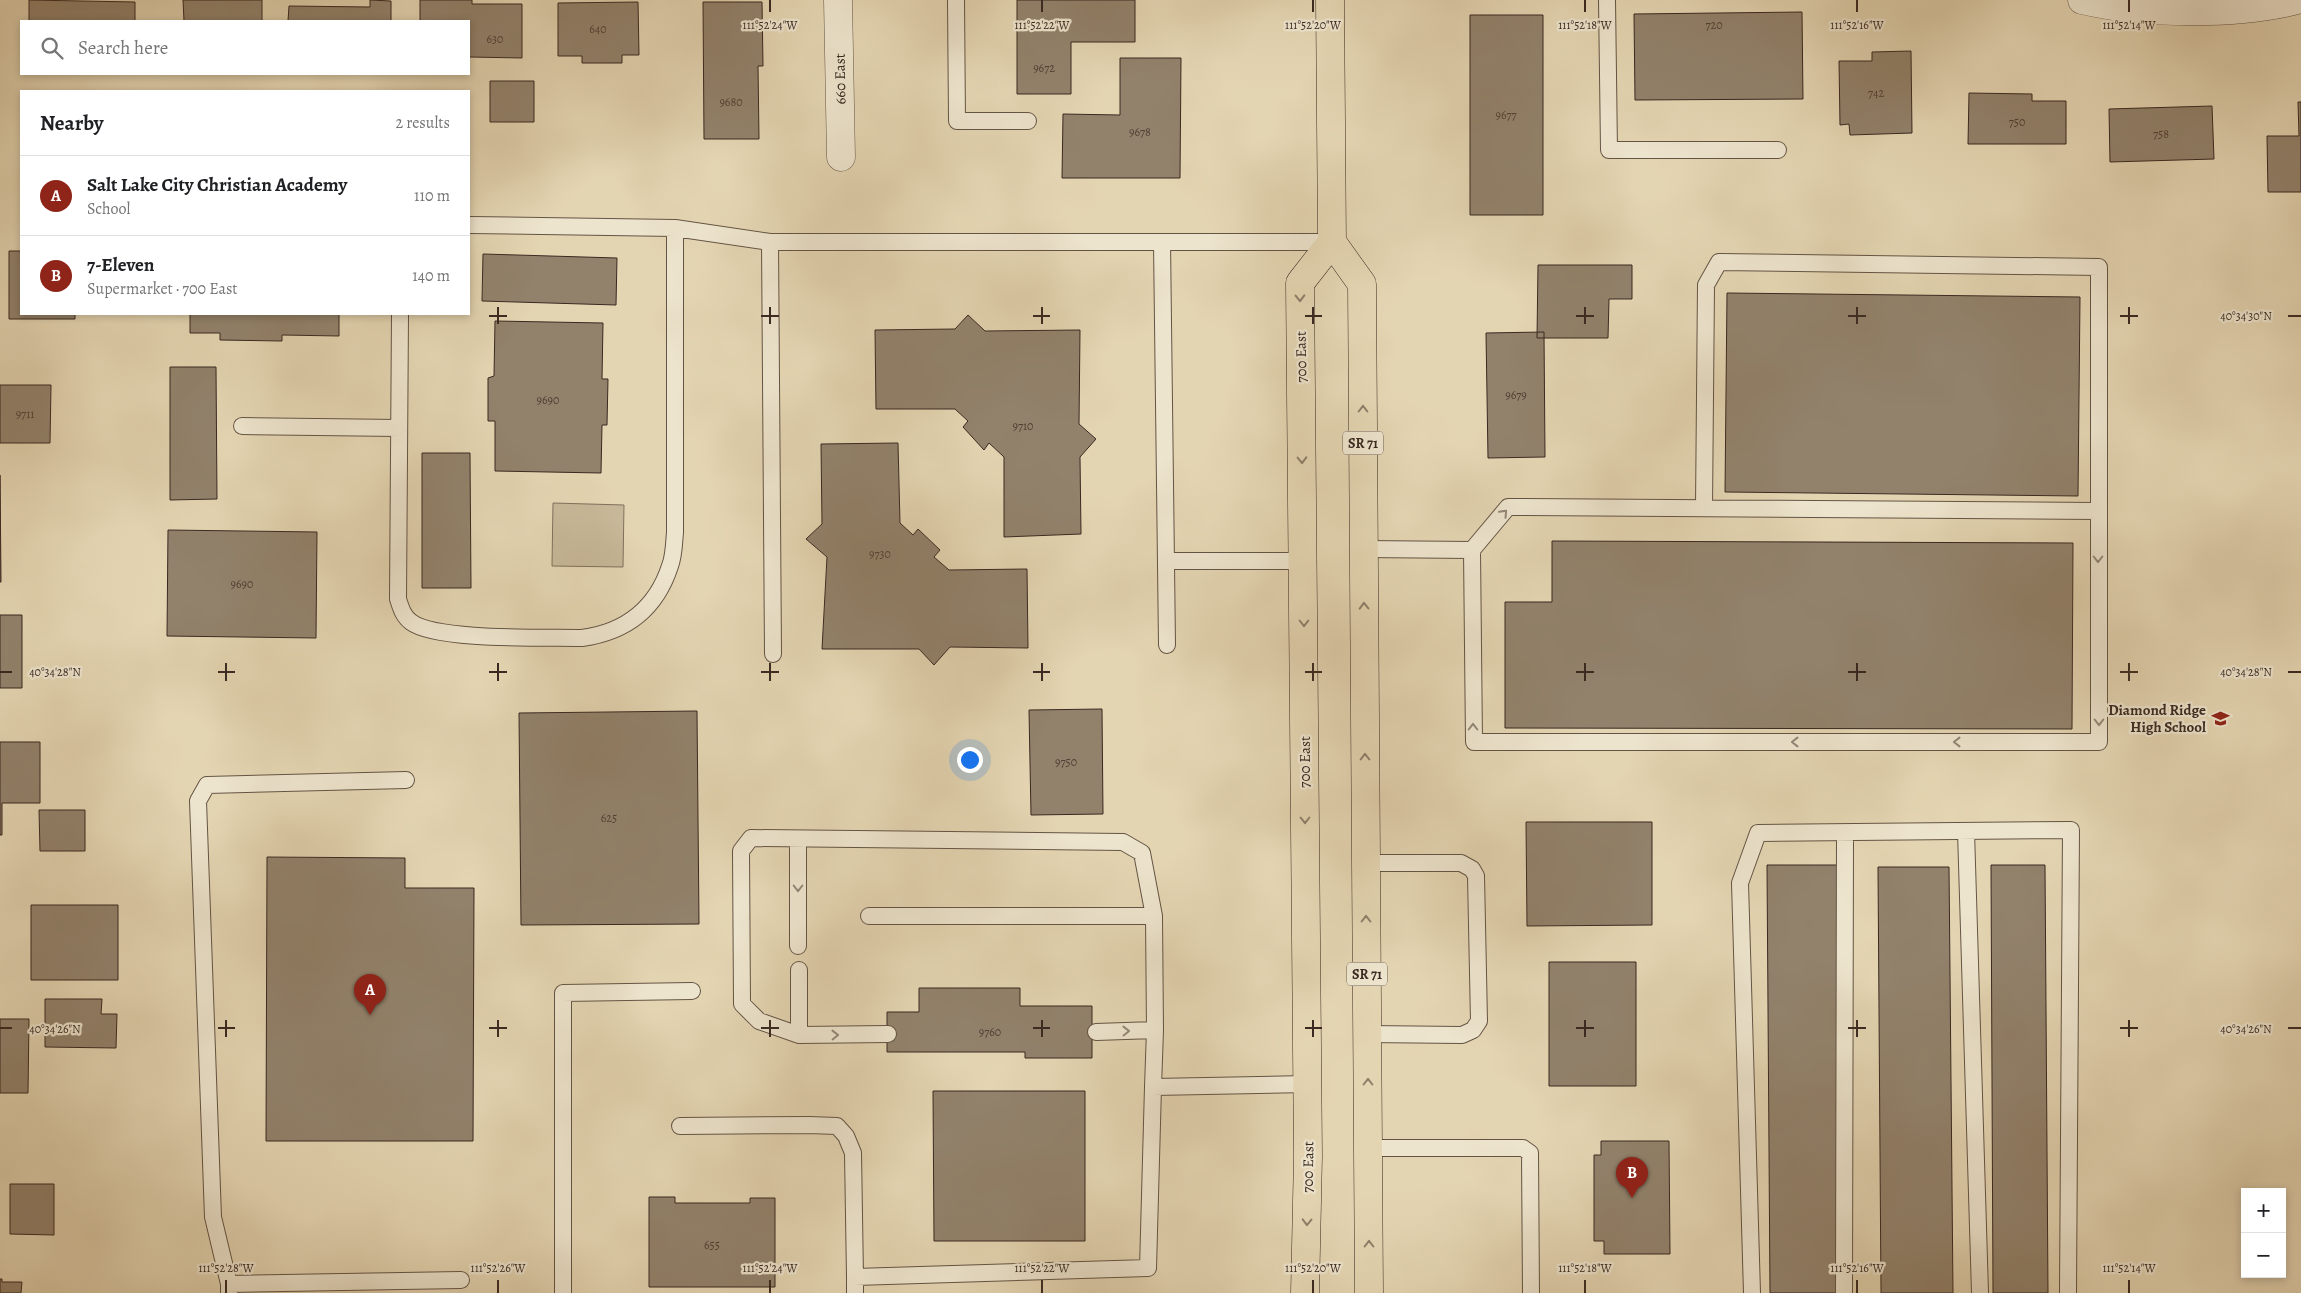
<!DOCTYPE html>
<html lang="en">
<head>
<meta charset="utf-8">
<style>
  :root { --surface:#fff; --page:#f6f6f6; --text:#202124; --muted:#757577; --line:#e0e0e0; --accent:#8f2418 }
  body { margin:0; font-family:Alegreya,serif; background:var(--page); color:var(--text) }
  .controls { position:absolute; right:15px; bottom:15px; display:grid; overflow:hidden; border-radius:0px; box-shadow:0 2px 8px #0003 }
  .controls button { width:45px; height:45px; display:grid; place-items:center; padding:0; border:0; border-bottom:1px solid var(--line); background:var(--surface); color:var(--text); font:25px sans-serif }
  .you { position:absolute; left:969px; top:759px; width:18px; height:18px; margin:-12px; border:4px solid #fff; border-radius:50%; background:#1a73e8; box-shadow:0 0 0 8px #1a73e833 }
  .badge { display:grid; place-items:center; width:32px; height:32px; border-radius:50%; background:var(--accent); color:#fff; font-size:16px; font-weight:700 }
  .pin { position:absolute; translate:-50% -41px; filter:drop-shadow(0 1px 2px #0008) }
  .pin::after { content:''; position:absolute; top:26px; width:18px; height:15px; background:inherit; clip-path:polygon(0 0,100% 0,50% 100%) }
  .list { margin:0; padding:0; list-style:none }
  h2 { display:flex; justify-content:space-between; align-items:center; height:65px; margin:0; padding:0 20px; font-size:21px }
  h2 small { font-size:16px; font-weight:400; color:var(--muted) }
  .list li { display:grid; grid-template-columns:32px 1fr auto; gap:15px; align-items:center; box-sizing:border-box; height:80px; padding:0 20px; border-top:1px solid var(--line) }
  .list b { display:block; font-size:19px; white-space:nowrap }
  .list p { margin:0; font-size:16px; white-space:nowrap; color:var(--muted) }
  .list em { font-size:16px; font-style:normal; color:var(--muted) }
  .icon { flex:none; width:28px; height:28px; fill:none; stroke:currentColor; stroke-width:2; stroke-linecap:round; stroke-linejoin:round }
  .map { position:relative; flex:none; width:2301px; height:1293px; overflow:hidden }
  .search { position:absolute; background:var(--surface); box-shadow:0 2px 8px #0003; left:20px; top:20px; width:450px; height:55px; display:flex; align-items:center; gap:12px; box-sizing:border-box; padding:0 18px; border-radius:0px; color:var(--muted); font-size:19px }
  .panel { position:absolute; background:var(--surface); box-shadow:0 2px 8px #0003; left:20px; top:90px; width:450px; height:225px; border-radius:0px }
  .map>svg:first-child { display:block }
</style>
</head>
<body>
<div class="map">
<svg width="2301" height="1293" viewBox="0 0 2301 1293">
  <rect width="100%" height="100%" fill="#e4d5b2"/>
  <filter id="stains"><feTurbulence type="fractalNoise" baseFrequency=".004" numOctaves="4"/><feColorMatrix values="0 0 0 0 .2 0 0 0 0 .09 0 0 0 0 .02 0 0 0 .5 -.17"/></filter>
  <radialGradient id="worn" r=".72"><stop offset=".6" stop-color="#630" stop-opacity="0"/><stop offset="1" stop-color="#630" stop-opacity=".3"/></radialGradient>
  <path fill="#c7b899" stroke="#80705d" d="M553 503 624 505 623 567 552 566Z"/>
  <path fill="#92826c" stroke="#392921" d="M29 0 135 2V21H29Z
    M183 0H262V21H184Z
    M370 0 391 1V21H288L289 6 370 7Z
    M420 0H472V4H522V58L469 57V21H420Z
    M1017 0H1135V42H1071V94H1017Z
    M638 2 639 55H622V63H582V56H558V3Z
    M703 2H762L763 66H758L759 139H704Z
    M1802 12 1803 99 1635 100 1634 14Z
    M1470 15H1543V215H1470Z
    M1911 51 1912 133 1850 135 1849 124 1840 125 1839 61H1872V52Z
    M1120 58H1181L1180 178H1062L1063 114 1120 115Z
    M490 81H534V122H490Z
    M1969 93 2032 94V101H2066V144H1968Z
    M2298 102H2301V192H2268L2267 136H2299Z
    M2212 106 2214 159 2110 162 2109 109Z
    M9 251H21V314H75V319H9Z
    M483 254 617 258 616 305 482 301Z
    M1538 265H1632V299H1609L1608 338H1537Z
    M1727 293 2080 297 2078 496 1725 492Z
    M190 314H339V336L282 335V341L220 340V333H190Z
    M968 315 985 331 1080 330 1079 424 1096 439 1080 457 1081 534 1004 537V457L989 443 984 450 963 427 968 421 955 409H876L875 330 955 329Z
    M495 321 603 323 602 379H608L607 425H602L601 473 495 471V421H488V378L494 376Z
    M1544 332 1545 457 1488 458 1486 333Z
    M170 367H216L217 499 170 500Z
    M0 385H51L50 443H0Z
    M898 443 900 523 913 535 918 529 940 550 934 557 949 570 1027 569 1028 648 950 647 934 665 919 649H822L827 557 806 539 822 524 821 444Z
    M422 453H470L471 588H422Z
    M0 475 1 582H0Z
    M168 530 317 532 316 638 167 636Z
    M1552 541 2073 543 2072 729 1505 728V602H1552Z
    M0 615H22V688H0Z
    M1102 709 1103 814 1031 815 1029 710Z
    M697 711 699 924 521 925 519 713Z
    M0 742H40V803H2V835H0Z
    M39 810H85V851H40Z
    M1526 822H1652V925L1527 926Z
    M267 857 405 858V888H474L473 1141H266Z
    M1767 865H1838L1841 1293H1770Z
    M1991 865H2045L2048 1293H1993Z
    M1878 867H1949L1953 1293H1881Z
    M31 905H118V980H31Z
    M1549 962H1636V1086H1549Z
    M919 988H1020V1006H1092V1058H1025V1052H887V1012H919Z
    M45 999H102L101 1014H117L116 1048 45 1047Z
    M0 1019H29L28 1093H0Z
    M933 1091H1085V1241H934Z
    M1601 1141H1669L1670 1254H1604V1241H1594V1155H1601Z
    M10 1184H54V1235L10 1234Z
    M649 1197H675V1203H750V1198H775V1287H649Z
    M0 1279H2V1282H22L21 1293H0Z"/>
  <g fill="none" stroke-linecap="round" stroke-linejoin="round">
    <defs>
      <path id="service" d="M956 0 957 121H1028
        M1607 0 1609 150H1778
        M469 225 675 228 770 242H1332
        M770 242 773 654
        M1162 242 1167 645
        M400 314 398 599C401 608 403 616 411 622 436 641 547 637 582 638 626 632 656 609 670 566 674 556 674 543 675 532V228
        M242 426 399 428
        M1704 507 1706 285 1719 262 2099 267V742H1474L1472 550 1508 507 2098 511
        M1364 549 1472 550
        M1166 561H1303
        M1966 831 1980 1293
        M798 839V946
        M1366 863H1461L1472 869 1476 876 1479 1021 1473 1030 1462 1035 1367 1034
        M869 916H1154
        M799 970V1035L888 1034
        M1096 1032 1155 1030
        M799 1035 759 1021 742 1004 741 851 751 838 1123 842 1142 853 1154 916 1155 1030 1153 1087
        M680 1126 809 1125 837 1126 846 1136 853 1153 855 1277
        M1368 1148H1523L1530 1153 1531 1293
        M229 1284 461 1280
        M229 1293V1284L213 1217 198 801 207 785 406 780
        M563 1293V993L692 991
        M855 1293V1277L1148 1268 1153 1087 1307 1084
        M1752 1293 1740 883 1758 833 2071 830 2068 1293
        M1844 1293 1845 833"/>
      <path id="minor" d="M838 0 841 157
        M2082 0C2142 14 2237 16 2297 0"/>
      <path id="primary" d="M1330 0 1332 242 1362 284 1369 1293
        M1305 1293 1308 1156 1300 283 1332 242"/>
    </defs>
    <use href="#service" stroke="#645445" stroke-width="18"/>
    <use href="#minor" stroke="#645445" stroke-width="29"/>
    <use href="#primary" stroke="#392921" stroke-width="29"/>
    <use href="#service" stroke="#ede4cd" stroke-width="16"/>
    <use href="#minor" stroke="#ede4cd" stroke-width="28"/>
    <use href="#primary" stroke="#e4d5b2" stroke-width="28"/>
  </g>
  <defs><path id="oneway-chevron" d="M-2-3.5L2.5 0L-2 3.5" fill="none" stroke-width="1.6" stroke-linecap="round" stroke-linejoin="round" transform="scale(1.25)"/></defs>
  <g stroke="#8e7f6a">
    <use href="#oneway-chevron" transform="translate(1300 298) rotate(89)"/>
    <use href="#oneway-chevron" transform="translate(1363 409) rotate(-90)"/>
    <use href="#oneway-chevron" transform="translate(1302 460) rotate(89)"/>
    <use href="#oneway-chevron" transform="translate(1364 606) rotate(-91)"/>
    <use href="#oneway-chevron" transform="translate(1304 623) rotate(90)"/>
    <use href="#oneway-chevron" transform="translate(1365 757) rotate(-90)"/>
    <use href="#oneway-chevron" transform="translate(1305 820) rotate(90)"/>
    <use href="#oneway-chevron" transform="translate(1366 919) rotate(-90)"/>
    <use href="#oneway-chevron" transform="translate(1368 1082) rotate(-90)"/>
    <use href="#oneway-chevron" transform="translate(1307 1222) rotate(91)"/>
    <use href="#oneway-chevron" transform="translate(1369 1244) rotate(-90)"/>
  </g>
  <g stroke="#938677">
    <use href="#oneway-chevron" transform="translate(1504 513) rotate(-47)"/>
    <use href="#oneway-chevron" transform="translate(2098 559) rotate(90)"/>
    <use href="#oneway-chevron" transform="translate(2099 722) rotate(90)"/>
    <use href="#oneway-chevron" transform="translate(1473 727) rotate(-90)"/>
    <use href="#oneway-chevron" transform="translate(1795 742) rotate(180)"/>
    <use href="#oneway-chevron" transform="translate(1957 742) rotate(180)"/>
    <use href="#oneway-chevron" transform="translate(798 888) rotate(90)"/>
    <use href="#oneway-chevron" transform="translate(1126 1031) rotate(-1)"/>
    <use href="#oneway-chevron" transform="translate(835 1035) rotate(-1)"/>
  </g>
  <path fill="none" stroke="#392921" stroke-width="2" d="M770 0V12M1042 0V12M1313 0V12M1585 0V12M1857 0V12M2129 0V12M498 307V324M770 307V324M1042 307V324M1313 307V324M1585 307V324M1857 307V324M2129 307V324M489 316H507M761 316H779M1033 316H1050M1305 316H1322M1576 316H1594M1848 316H1866M2120 316H2138M2288 316H2301M226 663V681M498 663V681M770 663V681M1042 663V681M1313 663V681M1585 663V681M1857 663V681M2129 663V681M0 672H12M218 672H235M489 672H507M761 672H779M1033 672H1050M1305 672H1322M1576 672H1594M1848 672H1866M2120 672H2138M2288 672H2301M226 1020V1037M498 1020V1037M770 1020V1037M1042 1020V1037M1313 1020V1037M1585 1020V1037M1857 1020V1037M2129 1020V1037M0 1028H12M218 1028H235M489 1028H507M761 1028H779M1033 1028H1050M1305 1028H1322M1576 1028H1594M1848 1028H1866M2120 1028H2138M2288 1028H2301M226 1280V1293M498 1280V1293M770 1280V1293M1042 1280V1293M1313 1280V1293M1585 1280V1293M1857 1280V1293M2129 1280V1293"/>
  <defs>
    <symbol id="school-bare" viewBox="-9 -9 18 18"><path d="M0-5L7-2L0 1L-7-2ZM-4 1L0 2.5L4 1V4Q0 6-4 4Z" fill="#8f2418" stroke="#ede4cd" stroke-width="2.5" paint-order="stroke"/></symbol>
  </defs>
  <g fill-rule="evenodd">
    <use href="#school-bare" x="2208" y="706" width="25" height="25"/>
  </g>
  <g text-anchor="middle" stroke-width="4.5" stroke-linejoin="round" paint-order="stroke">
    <g font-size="12" fill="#4f3f34">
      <text x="1714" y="29">720</text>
      <text x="598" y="33">640</text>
      <text x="495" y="43">630</text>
      <text x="1044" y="72">9672</text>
      <text x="1876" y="97">742</text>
      <text x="731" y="106">9680</text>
      <text x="1506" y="119">9677</text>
      <text x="2017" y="126">750</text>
      <text x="1140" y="136">9678</text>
      <text x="2161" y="138">758</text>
      <text x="1516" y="399">9679</text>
      <text x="548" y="404">9690</text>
      <text x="25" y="418">9711</text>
      <text x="1023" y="430">9710</text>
      <text x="880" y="558">9730</text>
      <text x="242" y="588">9690</text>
      <text x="1066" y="766">9750</text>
      <text x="609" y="822">625</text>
      <text x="990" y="1036">9760</text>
      <text x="712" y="1249">655</text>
    </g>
    <g fill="#ede4cd" stroke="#6f6155" stroke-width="1">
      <rect x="1343" y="431.5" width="40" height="23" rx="4"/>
      <rect x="1347" y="962.5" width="40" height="23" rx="4"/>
    </g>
    <g font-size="14" font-weight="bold" fill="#392921">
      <text x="1363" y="448">SR 71</text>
      <text x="1367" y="979">SR 71</text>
    </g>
    <g font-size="15" fill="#392921" stroke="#ede4cd">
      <text transform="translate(840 79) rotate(-91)" y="5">660 East</text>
      <text transform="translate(1301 357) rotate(-91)" y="5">700 East</text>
      <text transform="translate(1305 762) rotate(-90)" y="5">700 East</text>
      <text transform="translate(1308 1167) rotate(-89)" y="5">700 East</text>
    </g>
    <g font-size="15" font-weight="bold" fill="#392921" stroke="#ede4cd" text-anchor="end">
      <text x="2206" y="715">Diamond Ridge<tspan x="2206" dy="17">High School</tspan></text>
    </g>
  </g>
  <g font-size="12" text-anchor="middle" fill="#392921" stroke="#ede4cd" stroke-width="4.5" stroke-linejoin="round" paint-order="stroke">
    <text x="770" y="29">111°52'24"W</text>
    <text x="1042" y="29">111°52'22"W</text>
    <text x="1313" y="29">111°52'20"W</text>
    <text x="1585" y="29">111°52'18"W</text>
    <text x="1857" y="29">111°52'16"W</text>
    <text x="2129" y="29">111°52'14"W</text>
    <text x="2246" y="320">40°34'30"N</text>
    <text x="55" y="676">40°34'28"N</text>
    <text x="2246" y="676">40°34'28"N</text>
    <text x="55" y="1033">40°34'26"N</text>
    <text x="2246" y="1033">40°34'26"N</text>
    <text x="226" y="1272">111°52'28"W</text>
    <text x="498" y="1272">111°52'26"W</text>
    <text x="770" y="1272">111°52'24"W</text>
    <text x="1042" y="1272">111°52'22"W</text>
    <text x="1313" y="1272">111°52'20"W</text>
    <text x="1585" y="1272">111°52'18"W</text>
    <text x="1857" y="1272">111°52'16"W</text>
    <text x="2129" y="1272">111°52'14"W</text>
  </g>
  <rect width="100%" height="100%" filter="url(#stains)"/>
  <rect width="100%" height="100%" fill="url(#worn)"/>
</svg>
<div class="controls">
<button>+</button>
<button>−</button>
</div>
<div class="you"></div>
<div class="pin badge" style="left:370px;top:1015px">A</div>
<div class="pin badge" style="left:1632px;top:1198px">B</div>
<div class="search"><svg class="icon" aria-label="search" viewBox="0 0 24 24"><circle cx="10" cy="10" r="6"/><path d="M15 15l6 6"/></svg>Search here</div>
<section class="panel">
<h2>Nearby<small>2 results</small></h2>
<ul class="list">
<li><span class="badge">A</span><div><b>Salt Lake City Christian Academy</b><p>School</p></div><em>110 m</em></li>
<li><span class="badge">B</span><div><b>7-Eleven</b><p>Supermarket · 700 East</p></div><em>140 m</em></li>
</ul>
</section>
</div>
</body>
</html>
